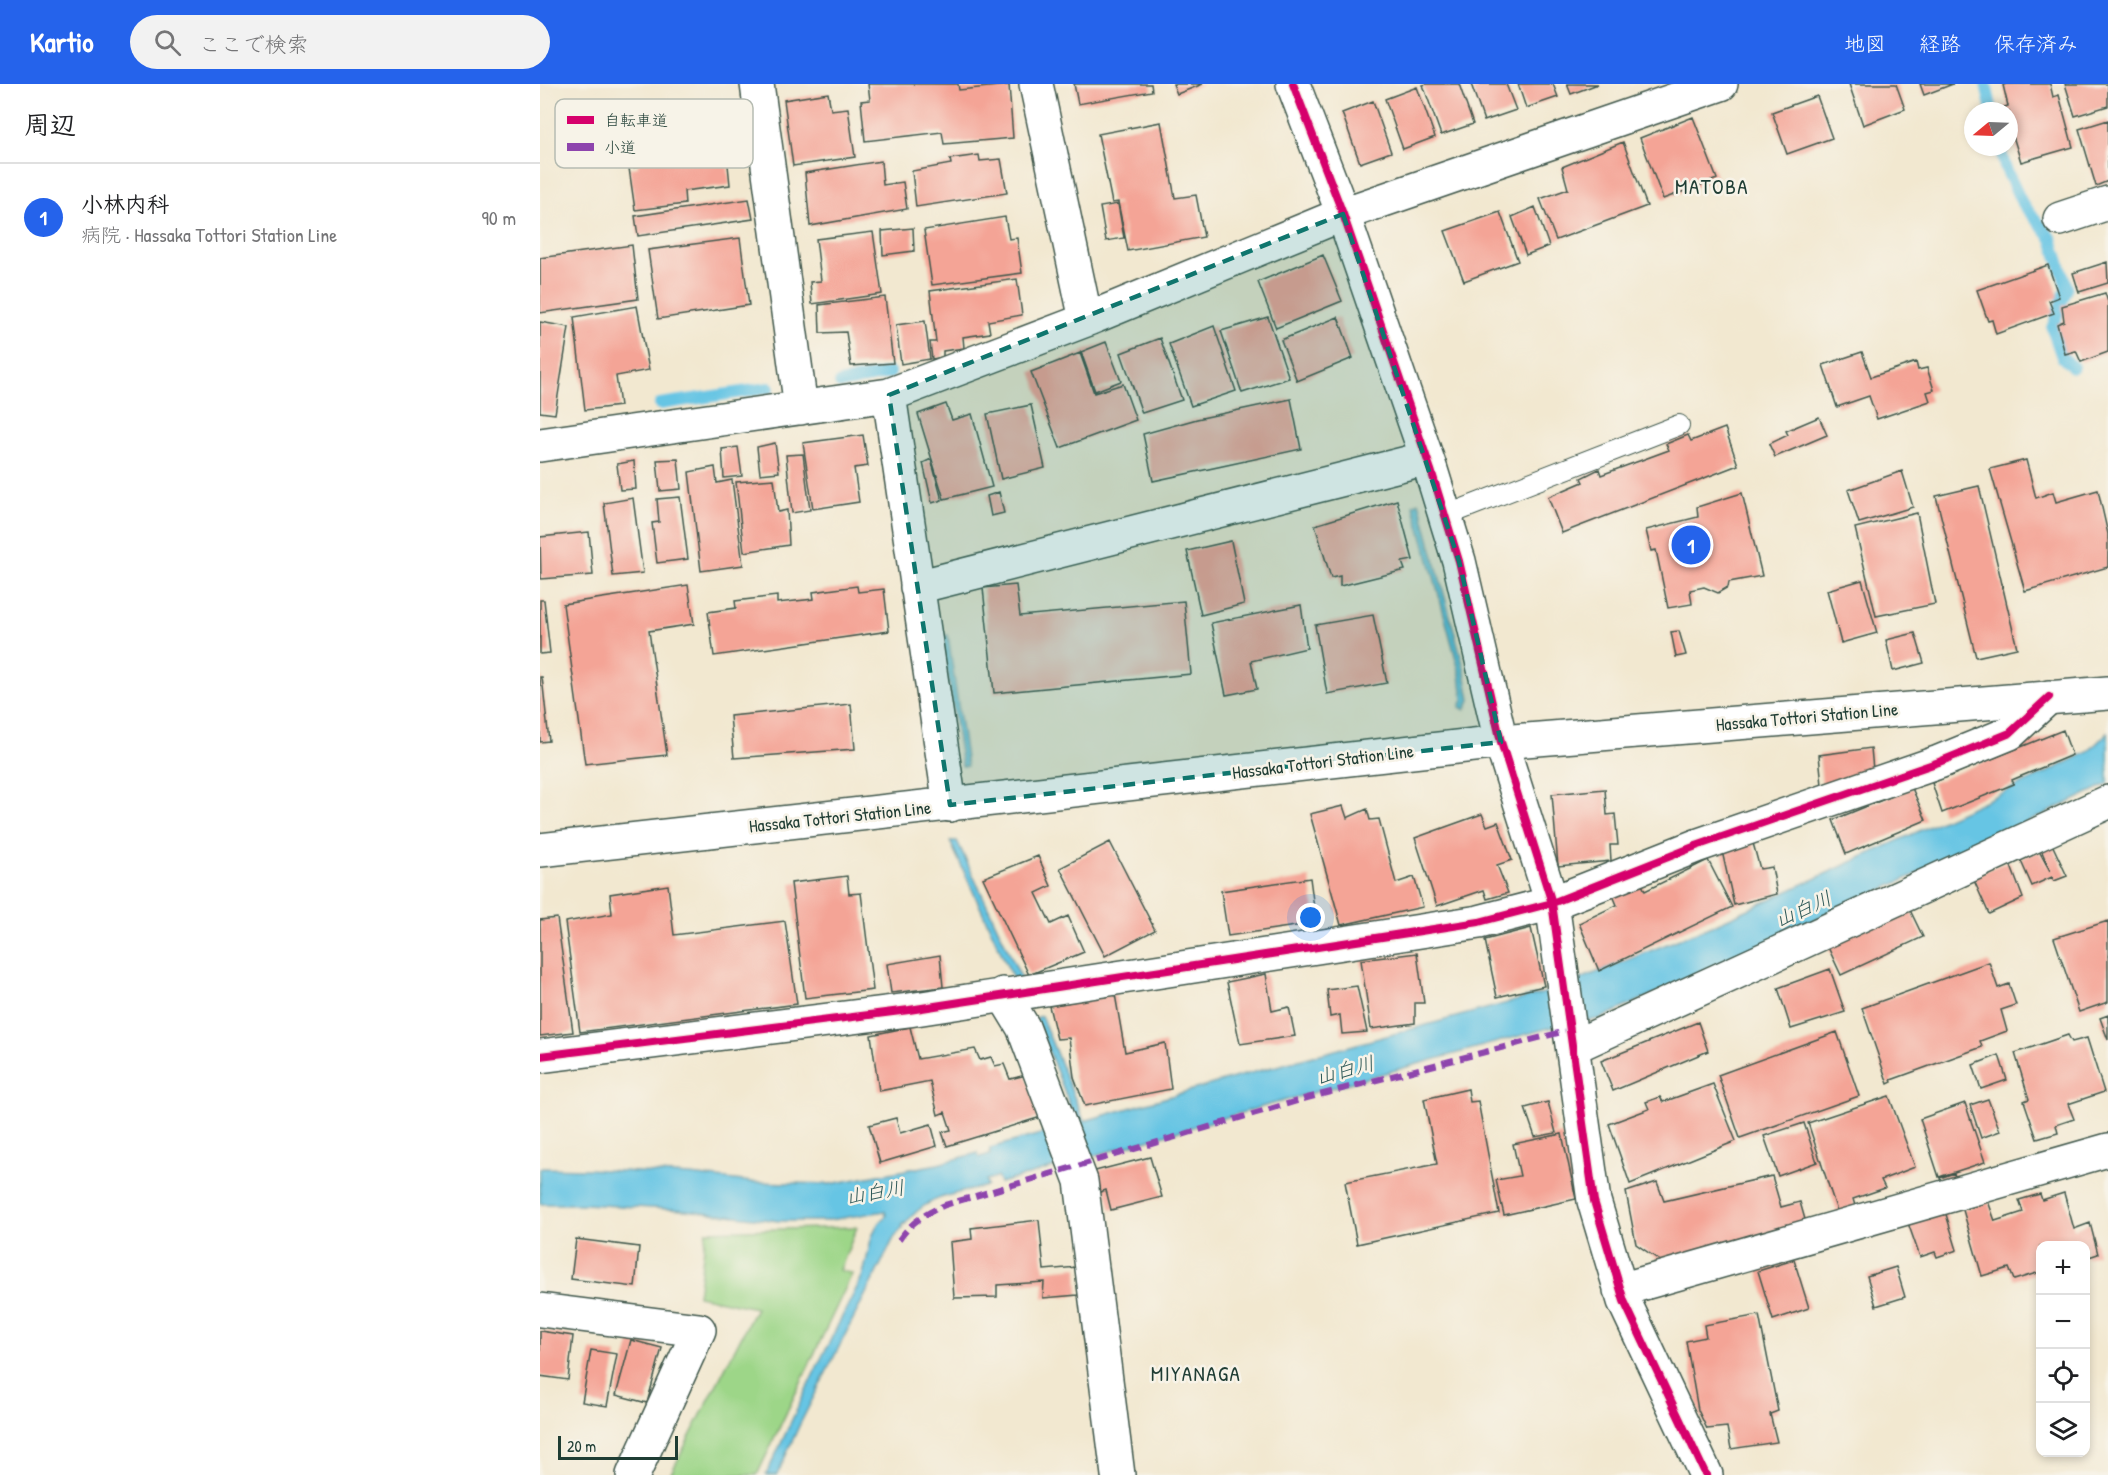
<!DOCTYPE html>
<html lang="ja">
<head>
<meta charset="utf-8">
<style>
  :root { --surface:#fff; --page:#f2f2f2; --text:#202124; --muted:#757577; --line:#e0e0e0; --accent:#2563eb }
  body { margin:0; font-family:"Patrick Hand","Klee One",sans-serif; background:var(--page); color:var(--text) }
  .controls { position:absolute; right:18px; bottom:18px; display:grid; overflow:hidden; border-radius:12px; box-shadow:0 3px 9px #0003 }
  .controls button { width:54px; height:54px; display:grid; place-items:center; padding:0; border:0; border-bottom:2px solid var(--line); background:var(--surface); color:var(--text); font:30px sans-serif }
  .compass { position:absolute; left:1424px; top:18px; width:54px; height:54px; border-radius:50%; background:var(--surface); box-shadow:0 3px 9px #0003; rotate:251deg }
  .scale { position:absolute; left:18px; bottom:15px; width:120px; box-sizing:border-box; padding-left:6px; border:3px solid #1f3d34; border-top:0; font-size:16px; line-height:21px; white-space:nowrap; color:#1f3d34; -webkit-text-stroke:4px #f7f3e8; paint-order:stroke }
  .you { position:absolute; left:771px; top:834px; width:21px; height:21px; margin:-15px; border:4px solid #fff; border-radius:50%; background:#1a73e8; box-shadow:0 0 0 9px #1a73e833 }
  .badge { display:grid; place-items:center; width:39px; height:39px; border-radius:50%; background:var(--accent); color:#fff; font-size:20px; font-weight:700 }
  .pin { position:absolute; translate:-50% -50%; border:3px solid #fff; box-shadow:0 2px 6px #0006 }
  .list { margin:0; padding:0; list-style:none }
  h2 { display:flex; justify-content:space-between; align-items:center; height:78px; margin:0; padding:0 24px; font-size:26px }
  h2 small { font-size:20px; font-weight:400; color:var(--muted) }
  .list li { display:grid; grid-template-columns:39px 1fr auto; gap:18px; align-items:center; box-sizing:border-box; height:108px; padding:0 24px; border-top:2px solid var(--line) }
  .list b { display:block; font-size:22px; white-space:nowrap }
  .list p { margin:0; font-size:20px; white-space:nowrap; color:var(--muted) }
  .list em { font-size:20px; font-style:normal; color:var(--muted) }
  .icon { flex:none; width:33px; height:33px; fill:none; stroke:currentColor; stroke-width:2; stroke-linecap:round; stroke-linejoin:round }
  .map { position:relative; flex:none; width:1568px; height:1391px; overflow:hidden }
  header { display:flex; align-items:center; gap:36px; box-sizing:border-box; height:84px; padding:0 30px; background:var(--accent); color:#fff }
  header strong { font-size:28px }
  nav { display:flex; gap:33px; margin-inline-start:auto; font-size:21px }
  .search { width:420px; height:54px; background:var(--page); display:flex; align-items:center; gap:15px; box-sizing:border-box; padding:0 21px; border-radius:33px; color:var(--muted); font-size:22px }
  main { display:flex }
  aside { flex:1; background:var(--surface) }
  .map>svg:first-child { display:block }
</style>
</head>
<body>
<header>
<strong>Kartio</strong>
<div class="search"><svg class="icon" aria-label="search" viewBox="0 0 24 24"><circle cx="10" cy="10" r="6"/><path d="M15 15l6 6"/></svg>ここで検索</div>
<nav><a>地図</a><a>経路</a><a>保存済み</a></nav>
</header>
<main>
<aside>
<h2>周辺<small></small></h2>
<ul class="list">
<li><span class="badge">1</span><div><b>小林内科</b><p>病院 · Hassaka Tottori Station Line</p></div><em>90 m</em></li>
</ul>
</aside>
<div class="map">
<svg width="1568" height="1391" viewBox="0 0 1568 1391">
  <rect width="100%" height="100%" fill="#f7f3e8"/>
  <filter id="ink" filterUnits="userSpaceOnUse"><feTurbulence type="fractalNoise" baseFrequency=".0167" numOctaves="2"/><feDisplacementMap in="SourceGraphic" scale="12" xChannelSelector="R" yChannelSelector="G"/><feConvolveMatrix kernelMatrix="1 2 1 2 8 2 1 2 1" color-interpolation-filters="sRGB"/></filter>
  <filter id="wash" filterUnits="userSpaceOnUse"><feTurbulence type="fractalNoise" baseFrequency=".008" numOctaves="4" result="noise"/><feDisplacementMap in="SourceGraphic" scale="24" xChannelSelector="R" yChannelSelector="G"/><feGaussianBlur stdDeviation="1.35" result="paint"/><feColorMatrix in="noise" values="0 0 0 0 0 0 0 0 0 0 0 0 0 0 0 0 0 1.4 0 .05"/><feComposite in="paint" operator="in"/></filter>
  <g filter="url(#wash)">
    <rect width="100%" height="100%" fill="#f2e8d0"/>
    <path fill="#9dd688" stroke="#5e8a5e" stroke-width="1.5" d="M317 1143 300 1186 312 1190 217 1391H130L216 1224 158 1212 166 1147Z"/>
    <path fill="#66c5e4" stroke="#42818c" stroke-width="1.5" d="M879 418 924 584 930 616 925 626 920 623 923 616 920 590 896 500 873 421Z
      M408 551 427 682H422L402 552Z
      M1568 648V700L1416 772 1059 935 1016 942 725 1022 460 1099 457 1093 446 1096 447 1102C413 1111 387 1111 365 1140L363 1139 362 1144 354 1154 259 1342 237 1391H226C248 1346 267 1301 290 1257 300 1236 311 1216 321 1195 330 1175 327 1145 346 1132L345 1127 284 1137H239L145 1126 45 1120H0V1084L47 1085 150 1091 212 1098 290 1100 398 1080 438 1069 439 1073 450 1071V1064L537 1040 496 934 501 932 544 1037 711 989 1011 907 1174 841 1512 686 1548 668Z
      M410 757H417L483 898 475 899Z"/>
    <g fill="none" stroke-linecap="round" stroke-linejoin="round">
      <path stroke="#66c5e4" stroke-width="12" d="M1446 0 1452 27
        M1460 63 1465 83 1482 119 1512 155 1527 204 1512 244 1522 273 1533 283
        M300 299 350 289
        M120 320 229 304"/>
    </g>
    <g id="blocks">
      <path fill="#f4a496" d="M328 0H418L419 6 469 1 473 54 404 60 402 48 325 57 321 17 330 16Z
        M534 0H611L612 7 538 20Z
        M633 0H663L637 10Z
        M887 0H919L933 40 901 51 883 1Z
        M931 0H966L976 26 944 37Z
        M978 0H1013L1018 13 986 24Z
        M1027 0H1058L1031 10Z
        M1309 0H1356L1365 25 1323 41Z
        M1380 0H1413L1384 11Z
        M1467 0H1510L1513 13 1519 11 1533 63 1481 78 1469 39V27H1465L1464 23 1468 22 1463 1Z
        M1525 0H1568V22L1535 32Z
        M877 3 895 53 863 65 845 15Z
        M288 9 291 26 308 24 315 73 253 82 244 16Z
        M1277 12 1292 54 1247 70 1232 28Z
        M833 17 851 68 820 79 802 29Z
        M163 24 165 33 183 31 190 101 144 107 145 120 95 126 89 84 98 83 92 35Z
        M1153 33 1177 95 1123 115 1100 54Z
        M1568 36V97L1556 102 1539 45Z
        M621 38 635 114 656 111 664 153 588 167 578 118 572 119 558 50Z
        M1083 58 1107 122 1016 156 1000 115 1028 105 1022 83Z
        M439 71 440 77 461 75 467 109 376 123 372 87 411 80 410 75Z
        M341 77 343 101 363 98 367 125 270 142 265 89Z
        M209 115 213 135 98 152 95 132Z
        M578 120 584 154 566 157 560 123Z
        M995 123 1009 162 986 171 972 133Z
        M960 128 978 177 924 197 905 147Z
        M465 133 469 155 477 154 482 189 392 201 384 146Z
        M373 144 374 167 343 171 342 147Z
        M333 148 342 210 272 220 270 198 281 197 276 155Z
        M200 154 209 221 118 235 108 166Z
        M92 161 98 215 0 229V174Z
        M783 171 802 217 736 244 718 198Z
        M1567 178 1568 199 1539 208 1533 189Z
        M1508 181 1519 213 1509 217 1514 229 1456 250 1452 236 1448 237 1437 206Z
        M477 195 482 231 448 237 450 249 423 253 424 264 403 267V273L392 275 390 258H396L390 207Z
        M1565 209 1568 218V268L1541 278 1536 267 1525 270 1517 240 1524 237 1522 222Z
        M345 213 353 279 311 282 306 248 280 249 279 221Z
        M97 222 109 286 76 292 80 322 45 326 34 233Z
        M728 233 749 294 702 309 681 247Z
        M798 233 813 274 757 297 741 256Z
        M385 237 390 275 361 280 356 241Z
        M0 238 29 243 15 330 0 328Z
        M674 242 696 307 651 322 629 260Z
        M620 254 642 316 602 329 581 269Z
        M566 258 581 297 555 307 541 268Z
        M1322 268 1331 293 1376 278 1378 286 1387 284 1394 306 1387 308 1390 317 1337 335 1329 312 1297 323 1283 281Z
        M540 269 554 309 583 300 596 336 520 364 491 288Z
        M751 315 761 365 613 397 603 350 657 335Z
        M406 320 412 336 432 330 452 403 404 415 378 330Z
        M491 321 505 384 461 395 447 330Z
        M1279 333 1287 351 1235 373 1229 360 1248 351 1246 347Z
        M1185 344 1198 381 1022 449 1008 413 1043 398 1041 394 1059 385 1061 391 1129 366 1126 360 1148 351 1151 357Z
        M323 351 328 382 314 384 319 418 273 425 263 359Z
        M235 359 239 388 220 390 217 363Z
        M198 363 202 392 184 394 182 365Z
        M263 370 270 426 252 429 246 371Z
        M138 375 141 405 120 407 117 376Z
        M391 375 402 416 392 419 383 379Z
        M1486 376 1496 414 1513 408 1516 418 1558 406 1568 450V483L1485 507 1450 385Z
        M94 377 96 405 80 406 77 380Z
        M175 383 177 399 192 396 203 481 161 487 149 388Z
        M1362 387 1373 423 1319 439 1308 406Z
        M234 395 238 428 247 426 249 461 204 468 196 398Z
        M1439 402 1477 564 1436 573 1396 412Z
        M459 408 464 429 451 432 447 412Z
        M1202 409 1222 492 1189 498 1188 503 1178 509 1164 503 1150 506 1152 520 1128 524 1116 466 1111 467 1106 446 1158 433 1157 423Z
        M140 413 148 475 117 479 112 439 119 438 117 415Z
        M93 414 103 489 73 492 64 419Z
        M857 416 873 476 862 478 865 486 800 502V492L791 494 775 441Z
        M1377 429 1395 520 1336 532 1315 444Z
        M49 448 53 491 1 495 0 453Z
        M691 457 704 520 661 531 647 467Z
        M1322 496 1337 549 1301 559 1287 506Z
        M148 501 154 540 109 547 127 671 45 680 23 520Z
        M476 501 480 532 644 517 651 590 454 609 443 504Z
        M317 502 318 508 344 505 349 547 174 572 168 528 196 524 195 517 237 512V519L274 515 273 508Z
        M0 516H4L10 569 0 570Z
        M761 521 767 564 711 577 717 605 686 611 671 539Z
        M833 531 847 599 787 610 775 541Z
        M1139 547 1146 571 1136 573 1131 548Z
        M1375 549 1384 579 1353 587 1346 556Z
        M0 593H2L9 657 0 658Z
        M311 620 315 665 194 674 190 632Z
        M1523 646 1532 671 1472 696 1474 700 1402 729 1392 699Z
        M1331 664 1333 686 1282 701 1279 671Z
        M1372 704 1386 736 1306 770 1293 736Z
        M1065 705 1067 731 1075 730 1078 761H1070L1071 777 1018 782 1012 710Z
        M803 722 807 734 827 725 830 736 839 735 856 799 874 793 883 823 801 841 770 730Z
        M942 730 947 742 958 738 972 776 957 781 968 809 947 815 944 806 897 822 875 754Z
        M570 758 615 846 565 872 520 784Z
        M1511 758 1527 792 1514 797 1512 793 1492 802 1480 775 1499 767 1510 787 1500 763Z
        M1213 759 1220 785 1232 783 1237 810 1194 821 1182 767Z
        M498 772 511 802 496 809 511 840 528 832 544 868 489 891 443 794Z
        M1168 776 1192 823 1059 887 1039 839 1077 821 1072 809 1100 796 1105 807Z
        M1469 777 1483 814 1449 830 1432 792Z
        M307 792 309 810 321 809 333 906 265 914 251 799Z
        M770 794 776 839 688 852 681 807Z
        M128 801 134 851 245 837 257 920 40 948 25 838 72 830 70 810Z
        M1369 824 1383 853 1301 891 1287 861Z
        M17 834 33 948 0 952V836Z
        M1568 837V918L1539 928 1514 854Z
        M991 844 1004 902 957 913 945 856Z
        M877 869 884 919H875V939L831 945 821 876Z
        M400 871 403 903 351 909 347 880Z
        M1449 878 1458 904 1469 900 1476 921 1461 926 1467 947 1440 957 1442 963 1351 996 1352 998 1348 1000 1322 924Z
        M1290 885 1305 928 1251 945 1238 904Z
        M726 890 732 927 749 923 755 952 700 960 687 898Z
        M817 902 827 948 802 950 800 931 790 933 787 906Z
        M575 910 585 968 625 959 631 1005 545 1022 534 993 529 954 517 955 509 922Z
        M1568 931V956L1560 934Z
        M1158 938 1168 967 1073 1007 1061 977Z
        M370 943 378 975 435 965 440 976 451 973 455 982 464 980 470 995 486 991 501 1033 407 1062 402 1048 411 1046 405 1028 398 1031 390 997 339 1007 331 951Z
        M1297 948 1319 1012 1200 1054 1178 991Z
        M1528 951 1532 958 1547 954 1564 1008 1528 1020 1534 1035 1516 1041 1518 1049 1497 1055 1484 1017 1489 1015 1475 969Z
        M1459 971 1467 996 1441 1005 1433 981Z
        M1173 1000 1196 1057 1090 1100 1069 1040 1109 1025 1106 1018 1120 1013 1123 1018Z
        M928 1005 930 1018 938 1017 959 1129 817 1160 805 1098 897 1080 884 1015Z
        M1349 1012 1375 1083 1341 1096 1345 1104 1313 1115 1316 1125 1298 1130 1268 1039Z
        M1448 1015 1460 1047 1441 1054 1430 1021Z
        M1008 1018 1016 1049 995 1053 985 1024Z
        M1425 1019 1445 1078 1399 1093 1380 1035Z
        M356 1034 360 1049 391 1040 397 1062 340 1079 329 1041Z
        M1264 1039 1277 1078 1238 1092 1224 1052Z
        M1022 1050 1036 1115 964 1131 956 1096 980 1092 973 1060Z
        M610 1073 622 1113 571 1126 566 1106 560 1108 555 1087Z
        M1414 1089 1416 1097 1402 1101 1400 1094Z
        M1232 1092 1241 1123 1260 1118 1266 1139 1122 1178 1096 1160 1086 1108 1117 1098 1124 1117Z
        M1524 1109 1534 1145 1550 1139 1558 1170 1546 1174V1162H1500V1188L1474 1196 1469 1184 1442 1192 1423 1126 1448 1117 1455 1137 1483 1128 1479 1116 1500 1110 1502 1116Z
        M1405 1127 1417 1166 1397 1173 1395 1168 1380 1173 1368 1139Z
        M499 1136 504 1186 537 1183 538 1211 503 1214 504 1198 457 1201V1213L414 1214 410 1158 432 1155 431 1144Z
        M36 1155 99 1163 95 1203 31 1195Z
        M1254 1176 1269 1224 1233 1236 1218 1187Z
        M1356 1183 1365 1213 1336 1222 1327 1192Z
        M1219 1231 1238 1327 1230 1330 1237 1358 1191 1365 1187 1343 1167 1345 1158 1326 1146 1257 1166 1253 1164 1241Z
        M0 1247 33 1252 28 1296 0 1292Z
        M91 1256 122 1264 107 1319 76 1311Z
        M51 1266 77 1270 67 1322 42 1318Z"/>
    </g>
  </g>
  <g filter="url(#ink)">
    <use href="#blocks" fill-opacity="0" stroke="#3f574b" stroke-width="1.5"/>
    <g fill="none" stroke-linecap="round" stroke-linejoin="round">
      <defs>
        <path id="lane" d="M905 432 1139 341"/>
        <path id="street" d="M217 0 261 324
          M496 0 546 236
          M753 0 803 130 891 386 919 477 961 658 1012 819 1054 1117 1084 1217 1166 1391
          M1520 135 1568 119
          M349 311 410 721
          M0 361 349 311 546 236 803 130 1181 0
          M377 503 887 374
          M463 910 483 943 541 1097 578 1391
          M1033 963 1568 718
          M0 972 369 926 939 838 1012 819 1156 762 1399 678 1470 649 1509 613
          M1080 1206 1568 1066
          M0 1226 159 1246 93 1391"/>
        <path id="secondary" d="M0 766 961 658 1568 609"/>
      </defs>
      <use href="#lane" stroke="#3f574b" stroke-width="22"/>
      <use href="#street" stroke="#3f574b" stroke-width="36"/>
      <use href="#secondary" stroke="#3f574b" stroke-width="36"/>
      <use href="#lane" stroke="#fff" stroke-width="20"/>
      <use href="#street" stroke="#fff" stroke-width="33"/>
      <use href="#secondary" stroke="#fff" stroke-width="33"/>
      <path stroke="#8e44ad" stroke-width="6" stroke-dasharray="12 6" stroke-linecap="butt" d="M359 1156C370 1139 386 1129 405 1121L767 1014 1030 946"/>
      <defs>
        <path id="cycleway" d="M753 0 803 130 891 386 919 477 961 658 1012 819 1054 1117 1084 1217 1166 1391
          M0 972 369 926 939 838 1012 819 1156 762 1399 678 1470 649 1509 613"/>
      </defs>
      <use href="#cycleway" stroke="#f7f3e8" stroke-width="11"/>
      <use href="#cycleway" stroke="#d6006c" stroke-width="8"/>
    </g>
  </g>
  <path fill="#0f766e" fill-opacity="0.2" stroke="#0f766e" stroke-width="4.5" stroke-dasharray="12 8" stroke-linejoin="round" d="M803 130 919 477 961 658 410 721 349 311Z"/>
  <g text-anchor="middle" stroke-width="5" stroke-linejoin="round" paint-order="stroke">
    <g font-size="18" fill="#1f3d34" stroke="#f7f3e8">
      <text transform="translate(1267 633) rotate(-5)" y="6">Hassaka Tottori Station Line</text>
      <text transform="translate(783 678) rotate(-7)" y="6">Hassaka Tottori Station Line</text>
      <text transform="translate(300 733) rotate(-6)" y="6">Hassaka Tottori Station Line</text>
    </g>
    <g font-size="20" font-style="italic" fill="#2d5857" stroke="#f7f3e8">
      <text transform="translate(1263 825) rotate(-24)" y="7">山白川</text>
      <text transform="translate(805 986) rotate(-15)" y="7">山白川</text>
      <text transform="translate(335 1108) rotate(-10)" y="7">山白川</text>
    </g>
    <g font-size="21" letter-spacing="1.5" fill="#1f3d34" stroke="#f7f3e8">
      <text x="1172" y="110">MATOBA</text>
      <text x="656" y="1297">MIYANAGA</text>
    </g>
  </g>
  <rect x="15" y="15" width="198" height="69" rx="9" fill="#f7f3e8" stroke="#b6bcb2" stroke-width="1.5"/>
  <rect x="27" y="32" width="27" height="8" fill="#d6006c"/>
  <rect x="27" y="59" width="27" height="8" fill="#8e44ad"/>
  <g font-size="16" fill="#1f3d34">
    <text x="64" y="42">自転車道</text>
    <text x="64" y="69">小道</text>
  </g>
</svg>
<div class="controls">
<button>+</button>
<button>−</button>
<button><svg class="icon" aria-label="locate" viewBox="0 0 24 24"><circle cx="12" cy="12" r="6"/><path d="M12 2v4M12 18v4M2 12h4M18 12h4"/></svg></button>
<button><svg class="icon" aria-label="layers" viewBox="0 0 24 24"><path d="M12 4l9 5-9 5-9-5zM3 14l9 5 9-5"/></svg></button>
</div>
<svg class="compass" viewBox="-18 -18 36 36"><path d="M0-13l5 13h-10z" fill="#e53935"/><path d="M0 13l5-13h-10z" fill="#757577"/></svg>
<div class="scale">20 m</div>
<div class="you"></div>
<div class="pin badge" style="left:1151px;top:461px">1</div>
</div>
</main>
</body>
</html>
